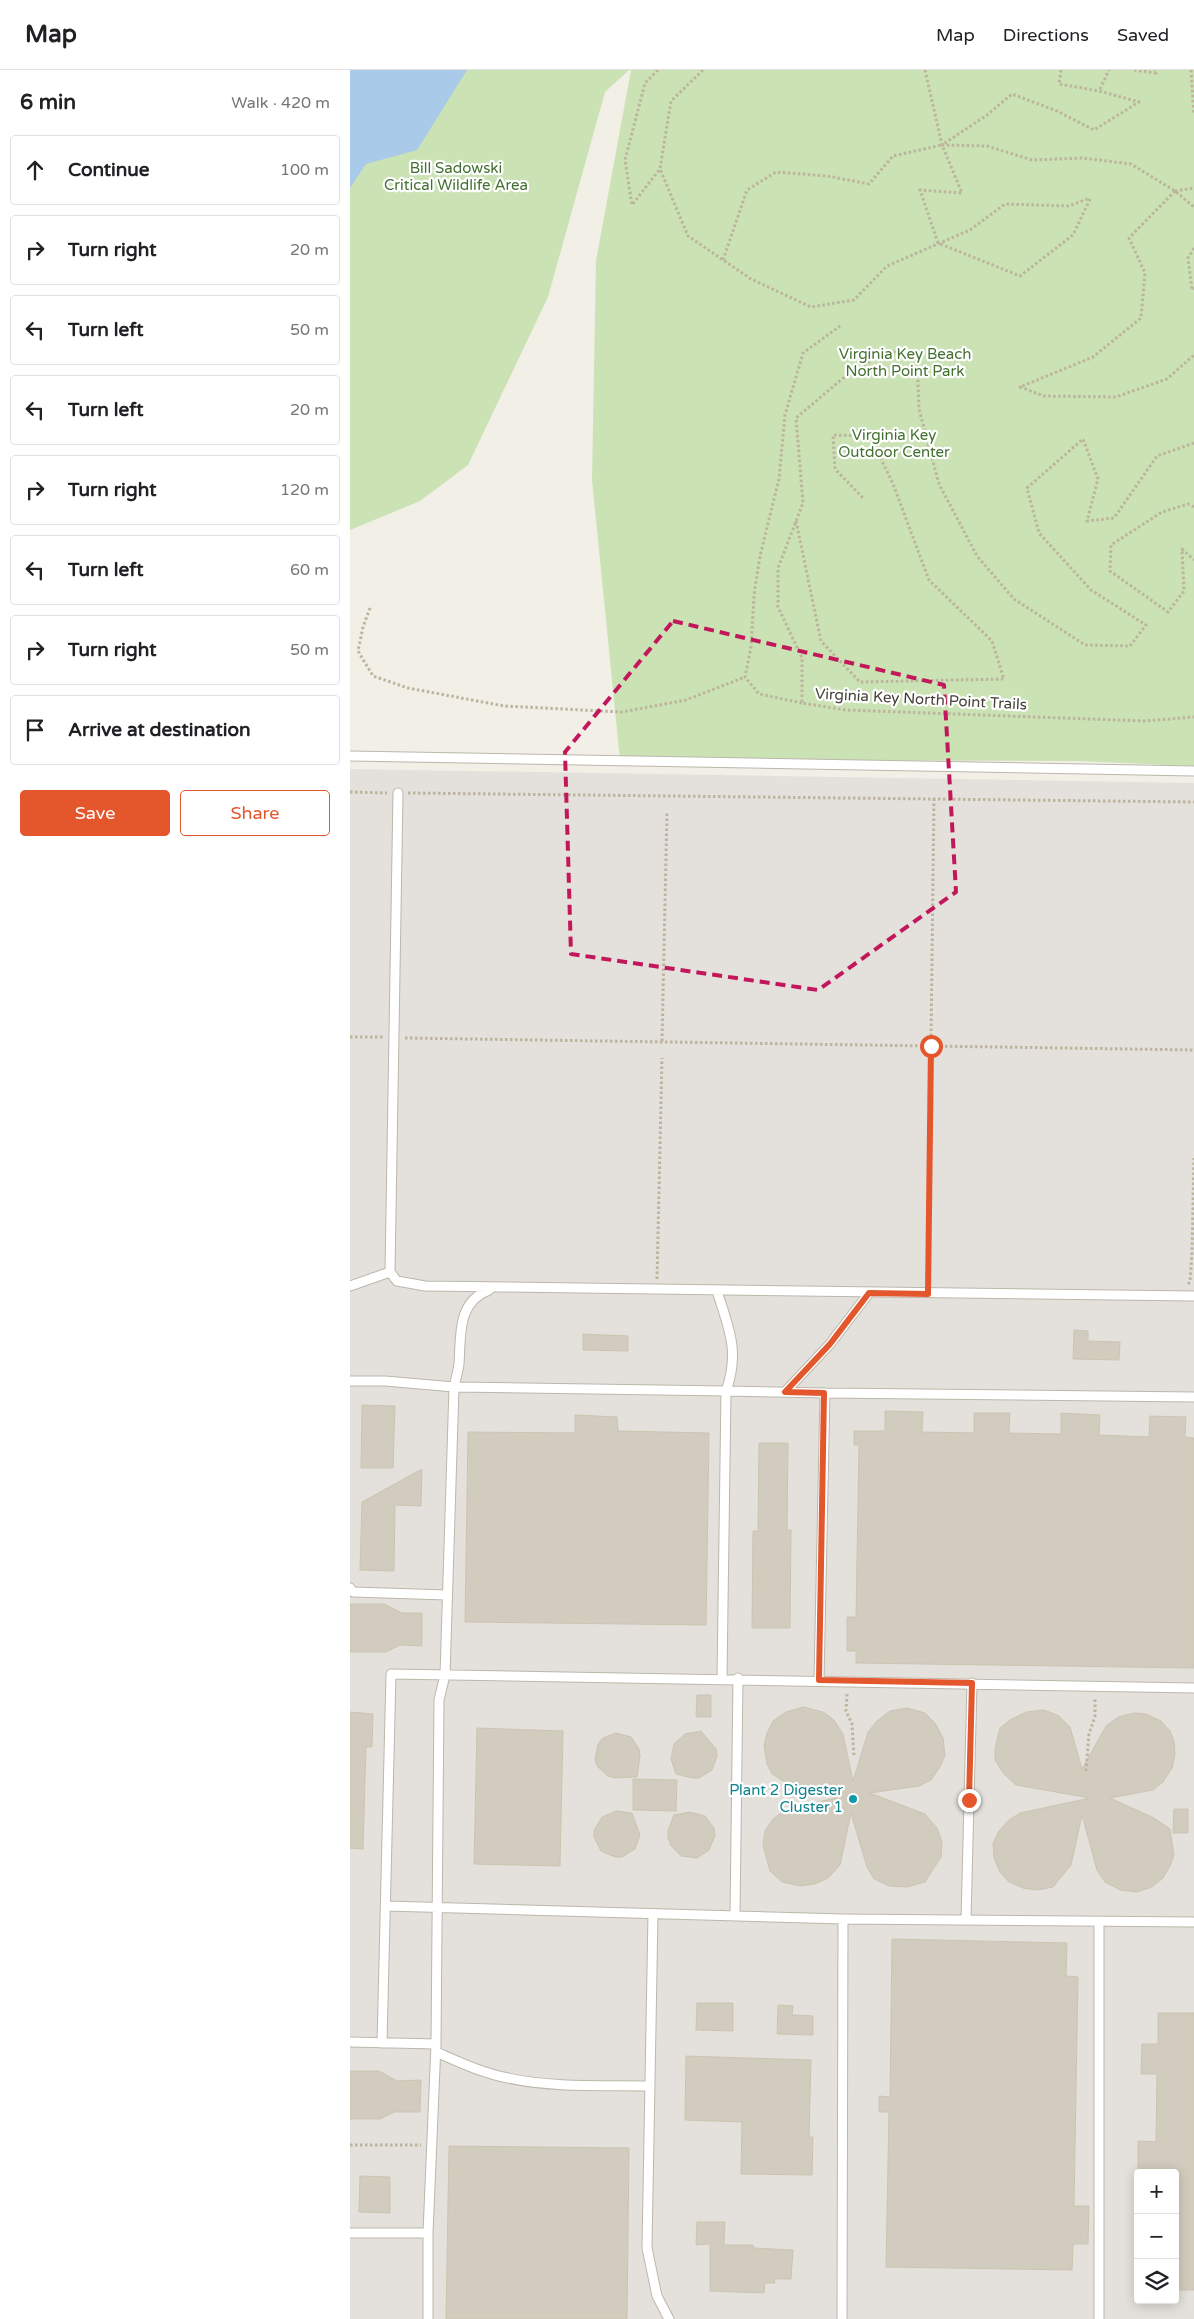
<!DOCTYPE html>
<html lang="en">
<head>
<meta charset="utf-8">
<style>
  :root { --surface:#fff; --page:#f2f2f2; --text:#202124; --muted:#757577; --line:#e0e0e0; --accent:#e4562c }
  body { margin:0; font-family:"Varela Round",sans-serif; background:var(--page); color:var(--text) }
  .controls { position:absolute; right:15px; bottom:15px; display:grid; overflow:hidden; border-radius:5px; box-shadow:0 2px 12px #0003 }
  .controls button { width:45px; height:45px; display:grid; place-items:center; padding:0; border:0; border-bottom:1px solid var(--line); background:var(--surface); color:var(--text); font:25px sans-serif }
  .stop { position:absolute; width:15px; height:15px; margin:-11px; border:4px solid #e4562c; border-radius:50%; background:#fff }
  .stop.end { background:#e4562c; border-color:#fff; box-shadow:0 1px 5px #0008 }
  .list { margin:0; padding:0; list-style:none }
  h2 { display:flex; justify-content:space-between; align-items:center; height:65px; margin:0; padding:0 20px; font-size:21px }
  h2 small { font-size:16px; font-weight:400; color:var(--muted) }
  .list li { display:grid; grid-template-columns:32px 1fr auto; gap:15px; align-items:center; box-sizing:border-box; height:70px; margin:0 10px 10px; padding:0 10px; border:1px solid var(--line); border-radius:5px }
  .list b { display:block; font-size:19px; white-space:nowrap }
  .list em { font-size:16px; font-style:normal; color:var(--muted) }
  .actions { display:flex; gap:10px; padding:15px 20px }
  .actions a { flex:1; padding:11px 0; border:1px solid var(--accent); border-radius:5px; text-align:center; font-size:18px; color:var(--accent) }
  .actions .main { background:var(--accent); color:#fff }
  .icon { flex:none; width:28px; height:28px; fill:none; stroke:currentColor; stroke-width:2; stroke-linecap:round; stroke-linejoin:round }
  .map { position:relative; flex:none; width:844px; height:2249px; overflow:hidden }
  header { display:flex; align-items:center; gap:30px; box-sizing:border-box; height:70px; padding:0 25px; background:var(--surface); border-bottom:1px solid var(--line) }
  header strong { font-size:24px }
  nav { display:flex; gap:28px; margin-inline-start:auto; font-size:18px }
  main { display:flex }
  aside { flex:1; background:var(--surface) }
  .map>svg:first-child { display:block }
</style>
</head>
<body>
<header>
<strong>Map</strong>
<nav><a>Map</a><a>Directions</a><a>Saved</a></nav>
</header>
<main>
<aside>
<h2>6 min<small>Walk · 420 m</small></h2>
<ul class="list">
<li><svg class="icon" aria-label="ahead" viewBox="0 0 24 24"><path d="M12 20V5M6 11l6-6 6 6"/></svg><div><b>Continue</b></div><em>100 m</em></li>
<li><svg class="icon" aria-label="right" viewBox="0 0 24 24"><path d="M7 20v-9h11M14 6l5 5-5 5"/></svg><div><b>Turn right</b></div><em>20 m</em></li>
<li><svg class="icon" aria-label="left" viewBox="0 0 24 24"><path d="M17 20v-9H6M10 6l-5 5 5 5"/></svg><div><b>Turn left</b></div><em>50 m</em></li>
<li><svg class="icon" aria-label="left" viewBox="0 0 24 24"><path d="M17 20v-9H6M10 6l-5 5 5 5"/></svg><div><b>Turn left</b></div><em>20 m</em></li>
<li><svg class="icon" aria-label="right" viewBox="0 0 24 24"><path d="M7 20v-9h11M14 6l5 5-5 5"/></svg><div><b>Turn right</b></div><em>120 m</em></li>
<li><svg class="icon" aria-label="left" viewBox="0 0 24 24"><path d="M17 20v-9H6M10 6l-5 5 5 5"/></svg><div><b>Turn left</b></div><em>60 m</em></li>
<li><svg class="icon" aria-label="right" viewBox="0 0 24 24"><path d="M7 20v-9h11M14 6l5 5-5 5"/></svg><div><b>Turn right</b></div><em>50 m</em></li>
<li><svg class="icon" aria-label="arrive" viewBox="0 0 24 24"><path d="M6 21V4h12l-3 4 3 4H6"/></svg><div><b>Arrive at destination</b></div></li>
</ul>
<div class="actions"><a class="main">Save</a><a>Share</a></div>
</aside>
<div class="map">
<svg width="844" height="2249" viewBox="0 0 844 2249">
  <rect width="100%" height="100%" fill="#f2efe7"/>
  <path fill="#e4e1dc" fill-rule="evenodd" d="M0 699 844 713V2249H0ZM788 2103H825V2230H788Z"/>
  <path fill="#cae2b4" d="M0 0H279L255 22 198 227 118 395 70 431 0 460Z
    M281 0H844V696L725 691 270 690 242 410 246 191Z"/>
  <path fill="#a9cae8" d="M0 0H117L67 80 16 94 0 118Z"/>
  <path fill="#d2ccbe" stroke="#ccc4b2" d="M724 1260 738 1261V1271L770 1272 769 1290 723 1289Z
    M233 1264 278 1266V1281L233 1280Z
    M12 1335 45 1336 43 1398H11Z
    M535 1341 573 1342 572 1362 624 1363V1343H660L659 1363 711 1364V1343L750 1345 749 1365 799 1367 800 1346 836 1347 835 1367 844 1368V1598L506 1593V1581H497V1547H506L509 1375H504V1361H535Z
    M225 1345 267 1347 268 1361 359 1363 356 1555 115 1552 118 1362 225 1363Z
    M409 1373H438L437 1460H441L440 1558H402L403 1461H408Z
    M72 1399 71 1436 45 1435 44 1501 10 1500 12 1432Z
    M0 1534H34L52 1543H72V1576L50 1575 36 1582H0Z
    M347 1625H361V1647H346Z
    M453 1637 473 1642 484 1650 493 1664 503 1711 518 1662 527 1651 540 1641 557 1638 575 1643 585 1653 593 1668 595 1685 590 1697 581 1710 569 1716 520 1723 575 1744 587 1758 592 1772 591 1787 575 1812 557 1817 539 1816 524 1809 517 1797 501 1743 490 1795 478 1808 465 1814 450 1816 432 1812 420 1801 413 1775 415 1761 423 1749 436 1739 486 1728 435 1712 422 1704 417 1694 414 1676 417 1663 423 1651 436 1642Z
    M694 1640 709 1646 720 1657 732 1699 756 1656 768 1647 784 1643 796 1644 811 1651 820 1661 824 1671 825 1685 822 1698 813 1712 803 1720 760 1728 804 1748 820 1759 824 1785 820 1796 813 1808 802 1817 787 1822 770 1820 755 1812 747 1800 732 1745 721 1795 703 1817 687 1820 673 1818 659 1812 650 1802 644 1788 643 1773 649 1761 659 1750 670 1743 740 1728 666 1715 654 1704 645 1690V1678L650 1658 660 1650 676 1642Z
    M0 1642 23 1644 22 1677H16L13 1779 0 1778Z
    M127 1658 213 1661 210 1796 124 1794Z
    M351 1661 366 1679 367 1686 362 1700 349 1708H342L326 1704 321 1689 324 1674 335 1664Z
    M266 1663 281 1667 289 1679 290 1686 287 1707 265 1708 258 1706 247 1696 245 1689 248 1674 253 1668Z
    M283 1709 327 1710 326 1741 283 1740Z
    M824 1739H838V1763H823Z
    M266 1741 282 1743 290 1765 285 1779 272 1787H265L251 1781 244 1767V1760L252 1747Z
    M340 1742 355 1746 364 1758 365 1766 359 1780 347 1788 331 1786 321 1776 318 1768V1761L324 1745Z
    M542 1869 717 1873 716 1906 728 1907 724 2136H739L738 2174H723L722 2200 536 2197 539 2042H529V2026L540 2027Z
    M347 1933H383V1961L346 1960Z
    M428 1935 443 1936 442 1945 463 1946V1965L427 1964Z
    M808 1943H844V2220H825V2103L788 2102V2071L806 2072 807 2004H791L792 1974H808Z
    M336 1986 461 1990 459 2067H463L462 2105 391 2104 392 2052 335 2050Z
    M0 2001H29L47 2011 71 2010 70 2042H44L30 2049H0Z
    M99 2076 279 2078 277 2249H96Z
    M10 2106 40 2107V2143L9 2142Z
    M347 2152H375L374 2175H403L404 2178 443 2180 441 2209H424L425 2213H415L414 2223 360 2221V2174L346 2175Z"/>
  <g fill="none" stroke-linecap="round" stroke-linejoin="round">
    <defs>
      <path id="service" d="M0 686 844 701
        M48 723 40 1202 47 1211 75 1216 844 1226
        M0 1216 40 1202
        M0 1311H35L104 1317C106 1309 108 1301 109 1294 111 1265 107 1232 139 1220
        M435 1322 480 1274 519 1223
        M0 1518 3 1522 97 1525
        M372 1608 376 1321 475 1323
        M469 1610 475 1323 844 1327
        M36 1836 493 1849 844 1852
        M303 1844 297 2178 307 2226 319 2249
        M385 1846 388 1608
        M616 1850 622 1613
        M749 1851V2249
        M0 1972 86 1974
        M32 1973 41 1604 844 1618
        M86 1982C109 1992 132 2003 158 2008 204 2018 253 2015 300 2016
        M0 2163H78
        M78 2249V2163L86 1974 89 1630 95 1605 104 1317 376 1321C390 1282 379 1259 367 1221
        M492 2249 493 1849"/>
    </defs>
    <use href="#service" stroke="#bcb7ab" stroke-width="11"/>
    <path stroke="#bcb49d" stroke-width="3" stroke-dasharray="2.5 2.5" stroke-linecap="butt" d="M308 0 295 13 275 90 282 135 309 100
      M353 0 321 31 310 99 338 166 401 209 461 237 504 230 537 196 620 160 655 134 719 136 740 128
      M575 0 592 75 637 45 662 24 707 41 744 60 789 32 749 21 759 0
      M711 0 709 14 749 21
      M784 0 806 3 805 0
      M841 0 844 44
      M825 121 779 168 795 203 791 248 743 287 670 317 694 326 766 327 817 309 844 285
      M825 121 844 118
      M740 129 723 165 670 206 588 173 570 120 612 123 592 75 637 76 682 90 733 88 781 94 825 121 844 137
      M844 178 838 188 842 220 844 218
      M373 190 397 120 426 102 477 106 519 114 543 86 592 75
      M844 373 807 386 764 448 737 451 748 409 733 369 677 418 689 463 741 520 796 555 780 576 735 575 664 529 627 486 589 414 569 339 567 289 538 280 492 309 446 348 453 433 428 498V537L452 588V633L496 640 795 651 844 647
      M844 437 838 434 812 442 761 475 760 501 818 542 834 521 832 479 844 490
      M446 451 471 571 510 612 654 609 642 571 579 510 543 414 520 366 483 365 485 399 514 429
      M20 538 13 557 8 581 23 606 58 618 154 636 272 642 336 630 395 607
      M452 633 409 624 395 607 401 577 404 525 410 486 429 409 435 345 453 283 490 256
      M0 722 37 723
      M58 723 844 732
      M0 967H33
      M55 968 844 980
      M312 971 317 741
      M307 1209 312 988
      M578 1211 584 729
      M838 1214 840 1212 842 1183 844 1088
      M497 1624 496 1641 502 1654 504 1686
      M736 1701 739 1664 745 1646V1628
      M0 2075H71"/>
    <use href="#service" stroke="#fff" stroke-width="9"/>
  </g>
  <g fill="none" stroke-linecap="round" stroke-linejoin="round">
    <path stroke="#e4562c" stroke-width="6" d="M581 976 578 1224 519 1223 480 1274 435 1322 474 1323 469 1610 622 1613 619 1730"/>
  </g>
  <path fill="none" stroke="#c2185b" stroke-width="4" stroke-dasharray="10 6" stroke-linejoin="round" d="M323 551 594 615 606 822 468 920 221 884 215 682Z"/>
  <circle fill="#0f9aa8" stroke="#fff" stroke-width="2" cx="503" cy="1729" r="5"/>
  <g text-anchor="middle" stroke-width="4.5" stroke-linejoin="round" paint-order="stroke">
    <g font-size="15" fill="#437030" stroke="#fff">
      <text x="106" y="103">Bill Sadowski<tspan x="106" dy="17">Critical Wildlife Area</tspan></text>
      <text x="555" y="289">Virginia Key Beach<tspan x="555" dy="17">North Point Park</tspan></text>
      <text x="544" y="370">Virginia Key<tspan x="544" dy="17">Outdoor Center</tspan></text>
    </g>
    <g font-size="15" fill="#444037" stroke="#fff">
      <text transform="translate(571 629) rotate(3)" y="5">Virginia Key North Point Trails</text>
    </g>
    <g font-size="15" fill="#0d838f" stroke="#fff" text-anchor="end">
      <text x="493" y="1725">Plant 2 Digester<tspan x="493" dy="17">Cluster 1</tspan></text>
    </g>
  </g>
</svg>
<div class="controls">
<button>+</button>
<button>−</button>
<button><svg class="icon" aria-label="layers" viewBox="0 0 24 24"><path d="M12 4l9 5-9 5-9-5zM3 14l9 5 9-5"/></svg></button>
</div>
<div class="stop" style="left:581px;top:976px"></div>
<div class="stop end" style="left:619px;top:1730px"></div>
</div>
</main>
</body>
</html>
